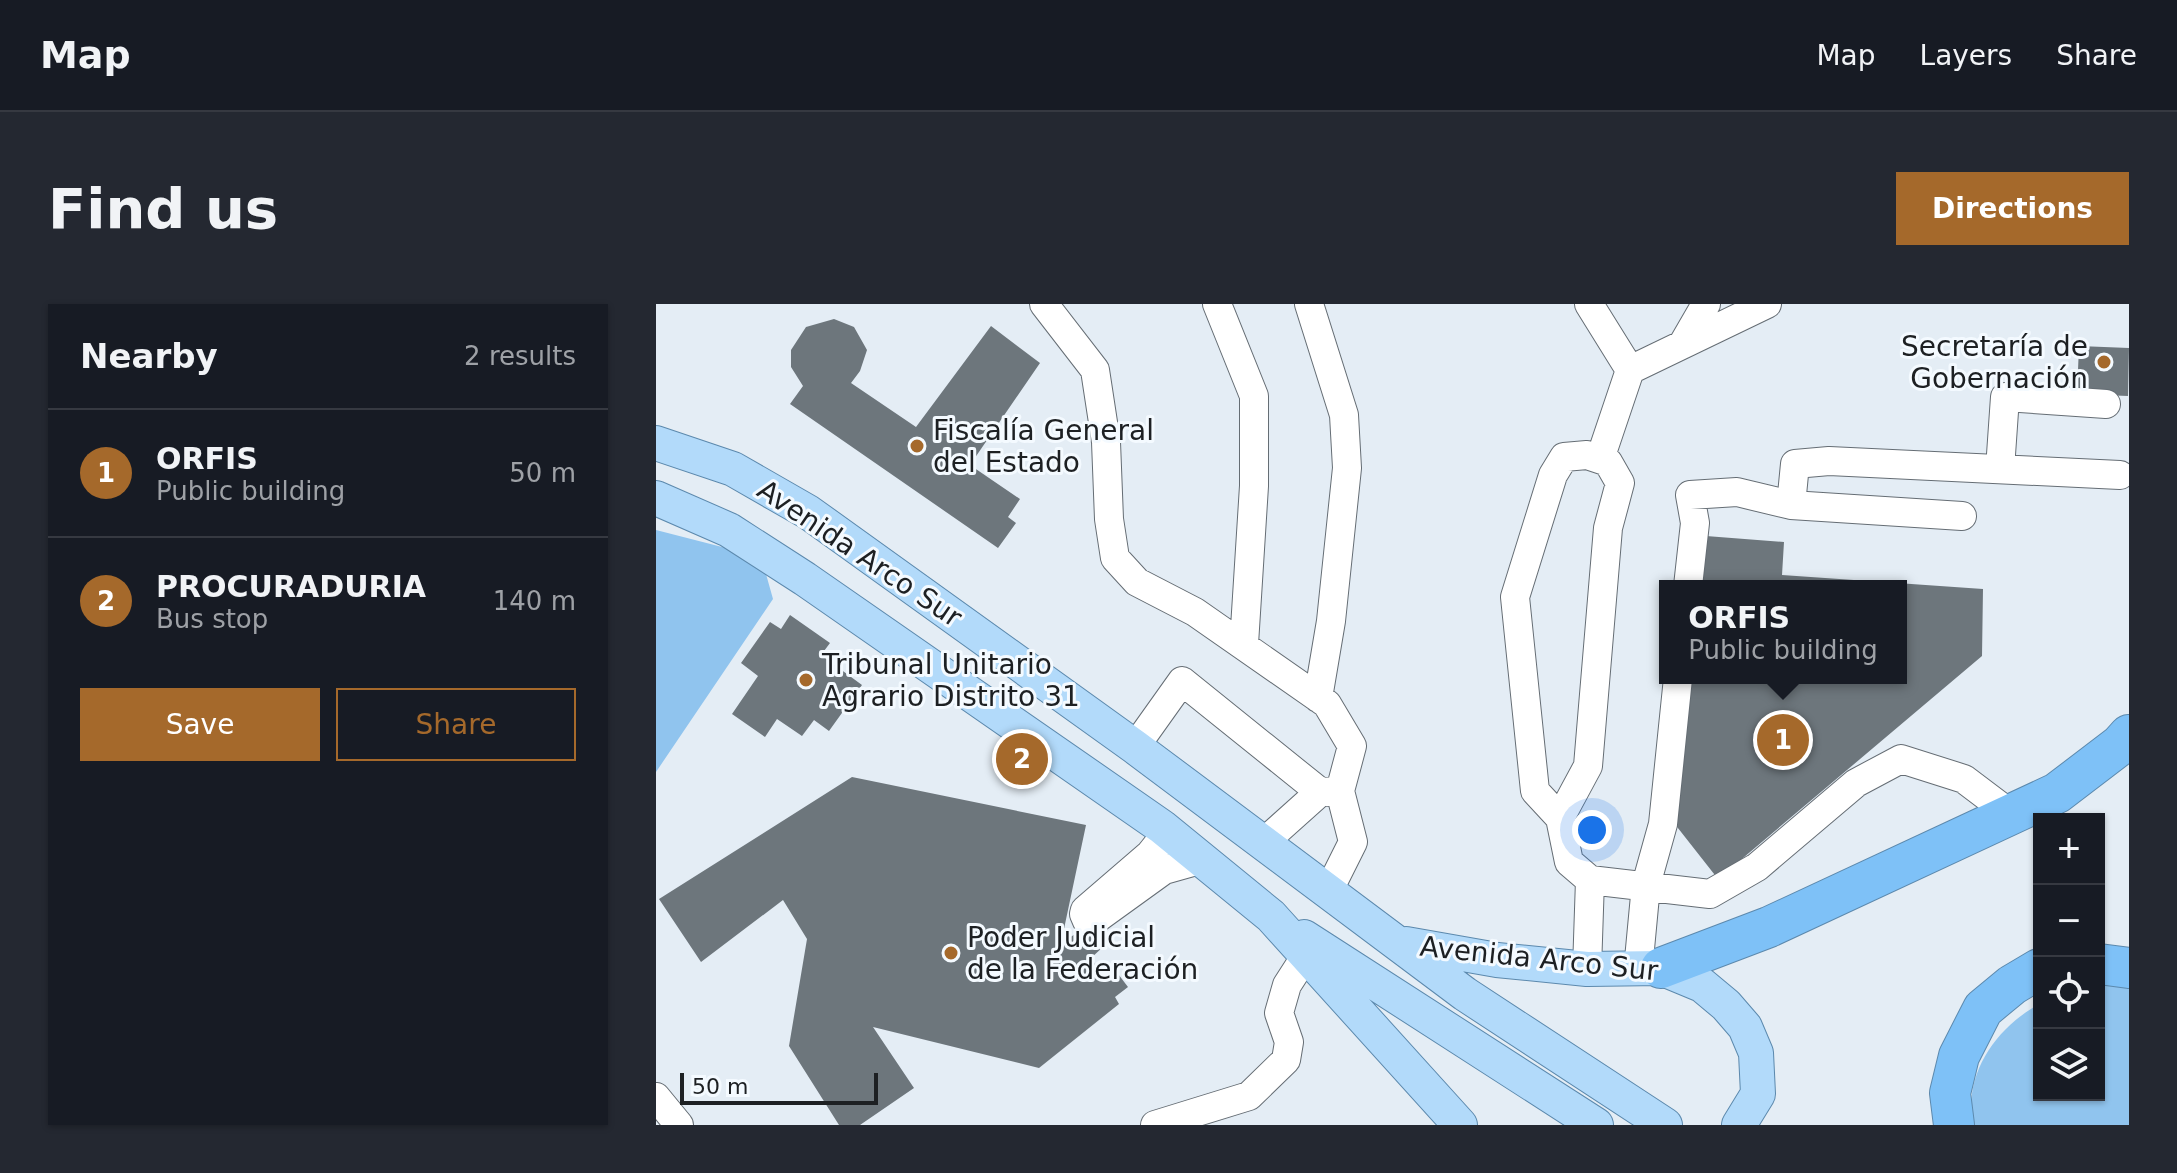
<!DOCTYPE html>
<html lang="en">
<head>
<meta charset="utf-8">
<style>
  :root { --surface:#171b24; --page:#242831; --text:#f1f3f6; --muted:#9ea1a6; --line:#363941; --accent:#a5692b }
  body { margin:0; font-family:"DejaVu Sans",sans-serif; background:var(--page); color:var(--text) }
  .controls { position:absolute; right:24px; bottom:24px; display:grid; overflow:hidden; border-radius:0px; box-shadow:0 2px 6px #0004 }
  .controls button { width:72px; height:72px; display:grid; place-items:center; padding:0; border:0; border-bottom:2px solid var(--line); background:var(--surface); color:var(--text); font:40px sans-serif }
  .scale { position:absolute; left:24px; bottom:20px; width:198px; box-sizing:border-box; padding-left:8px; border:4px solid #1d2023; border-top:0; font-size:22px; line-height:28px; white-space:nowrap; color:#1d2023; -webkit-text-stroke:6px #f4faff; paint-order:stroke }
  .you { position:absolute; left:936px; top:526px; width:28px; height:28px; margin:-20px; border:6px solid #fff; border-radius:50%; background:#1a73e8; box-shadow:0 0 0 12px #1a73e833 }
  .badge { display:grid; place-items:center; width:52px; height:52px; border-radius:50%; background:var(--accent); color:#fff; font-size:26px; font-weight:700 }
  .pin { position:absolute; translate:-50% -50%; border:4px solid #fff; box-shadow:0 2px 8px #0006 }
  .popup { position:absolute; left:1003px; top:276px; width:248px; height:104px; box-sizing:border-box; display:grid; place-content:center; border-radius:0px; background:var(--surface); filter:drop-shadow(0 2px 6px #0005); font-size:26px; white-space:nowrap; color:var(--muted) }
  .popup b { font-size:30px; color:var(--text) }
  .popup::after { content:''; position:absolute; left:50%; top:100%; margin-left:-16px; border:16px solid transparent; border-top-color:var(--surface) }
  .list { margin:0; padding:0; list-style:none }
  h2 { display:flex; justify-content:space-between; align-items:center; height:104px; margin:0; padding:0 32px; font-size:34px }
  h2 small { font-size:26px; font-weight:400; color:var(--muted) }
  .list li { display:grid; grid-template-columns:52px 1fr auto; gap:24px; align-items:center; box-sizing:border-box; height:128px; padding:0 32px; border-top:2px solid var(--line) }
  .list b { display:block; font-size:30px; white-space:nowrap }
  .list p { margin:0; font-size:26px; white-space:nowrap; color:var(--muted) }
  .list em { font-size:26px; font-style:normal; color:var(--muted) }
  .actions { display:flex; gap:16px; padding:24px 32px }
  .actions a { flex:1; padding:18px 0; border:2px solid var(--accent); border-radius:0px; text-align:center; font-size:28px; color:var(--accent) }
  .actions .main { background:var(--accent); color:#fff }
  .icon { flex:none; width:44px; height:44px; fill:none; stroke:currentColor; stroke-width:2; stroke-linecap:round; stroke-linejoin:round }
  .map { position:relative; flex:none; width:1473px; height:821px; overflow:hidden; border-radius:0px }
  header { display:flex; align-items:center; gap:48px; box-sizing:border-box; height:112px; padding:0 40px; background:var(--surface); border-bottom:2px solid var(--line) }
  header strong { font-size:38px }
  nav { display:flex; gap:44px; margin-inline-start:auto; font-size:28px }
  .intro { display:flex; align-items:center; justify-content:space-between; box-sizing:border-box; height:192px; padding:0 48px }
  h1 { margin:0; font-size:56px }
  .button { padding:20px 36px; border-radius:0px; background:var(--accent); color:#fff; font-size:28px; font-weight:700 }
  main { display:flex; gap:48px; padding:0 48px }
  aside { flex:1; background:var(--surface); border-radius:0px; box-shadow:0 2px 6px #0004 }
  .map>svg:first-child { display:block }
</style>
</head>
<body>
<header>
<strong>Map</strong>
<nav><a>Map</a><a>Layers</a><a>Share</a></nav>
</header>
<div class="intro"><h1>Find us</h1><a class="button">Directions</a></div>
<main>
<aside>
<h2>Nearby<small>2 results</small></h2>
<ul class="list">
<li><span class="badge">1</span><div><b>ORFIS</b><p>Public building</p></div><em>50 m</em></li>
<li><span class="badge">2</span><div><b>PROCURADURIA</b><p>Bus stop</p></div><em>140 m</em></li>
</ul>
<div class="actions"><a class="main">Save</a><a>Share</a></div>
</aside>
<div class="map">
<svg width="1473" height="821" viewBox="0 0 1473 821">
  <rect width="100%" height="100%" fill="#e4edf5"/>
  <path fill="#90c4ee" d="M0 226 70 244 110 270 117 295 0 468Z
    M1443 679 1473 682V821H1317C1307 770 1340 724 1383 700V791H1443Z"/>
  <path fill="#6d767c" d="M178 15 198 23 211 46 204 67 195 79 260 123 335 22 384 59 314 161 364 195 352 213 360 219 342 244 134 100 147 82 135 63V46L150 23Z
    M1423 42 1473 44 1472 92 1421 90Z
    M1050 232 1128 238 1126 271 1327 285 1326 352 1062 575 1018 519 1034 374H1245V282H1045Z
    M134 311 174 339 165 351 206 381 173 427 158 416 146 432 121 415 109 433 76 410 102 372 85 359 114 318 125 325Z
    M196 473 430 521 405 639 432 622 447 643 435 654 446 670 456 662 472 683 459 693 463 700 383 764 217 723 258 784 204 821H183L133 742 151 635 127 596 45 658 3 595Z"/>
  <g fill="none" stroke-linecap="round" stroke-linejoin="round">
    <defs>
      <path id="minor" d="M388 0 439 66 450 138 453 215 459 254 481 278 539 308 671 400 696 442 684 487 697 538 672 588
        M561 0 598 92V182L588 340
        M653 0 688 111 691 164 675 317 662 394
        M933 0 974 66
        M1028 38 1050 0
        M944 155 974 66 1111 0
        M1344 165 1349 93 1450 100
        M1306 212 1135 201 1139 160 1173 157 1464 171
        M1032 282 1039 219 1034 191 1081 188 1135 201
        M479 443 526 377 664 488
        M904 514 932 462 952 224 964 179 952 158 931 151 908 153 897 171 859 293 879 487 904 514 913 558 934 576 1054 590 1101 563 1200 479 1245 455 1308 475 1353 509
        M506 523V535L494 550 429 606 428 610 431 617 436 618 508 566 547 555
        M607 539 664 488 683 487
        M931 665 934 576
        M982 666 990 581 1007 520 1022 374
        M0 793 23 821
        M499 821 593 792 630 756 633 738 623 709 631 681 658 639"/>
      <path id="major" d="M0 139 77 165 152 208 479 443 809 690 1009 821
        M0 194 73 226 149 275 506 523 615 612 804 821
        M648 633 940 821
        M750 640 841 656 931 665 1005 664 1046 681 1070 701 1089 723 1100 749 1102 790 1083 821"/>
      <path id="highway" d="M1443 660 1473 664
        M1005 664 1113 623 1401 489 1464 441 1473 431
        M1298 821 1294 789 1303 752 1327 705 1356 681 1383 665"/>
    </defs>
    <use href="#minor" stroke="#656d74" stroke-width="30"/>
    <use href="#major" stroke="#5c89ad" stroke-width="36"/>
    <use href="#highway" stroke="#5c89ad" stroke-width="42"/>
    <use href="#minor" stroke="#fff" stroke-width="28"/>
    <use href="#major" stroke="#b2dafa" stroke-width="34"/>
    <use href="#highway" stroke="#7ec1f7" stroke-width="40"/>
  </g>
  <g fill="#a5692b" stroke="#f4faff" stroke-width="3">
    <circle cx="1448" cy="58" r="8"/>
    <circle cx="261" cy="142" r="8"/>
    <circle cx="150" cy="376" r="8"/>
    <circle cx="295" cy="649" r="8"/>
  </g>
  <g text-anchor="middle" stroke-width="6" stroke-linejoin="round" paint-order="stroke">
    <g font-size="28" fill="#1d2023" stroke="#f4faff" text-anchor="start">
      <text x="1432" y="52" text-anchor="end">Secretaría de<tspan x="1432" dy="32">Gobernación</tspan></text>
      <text x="277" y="136">Fiscalía General<tspan x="277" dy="32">del Estado</tspan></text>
      <text x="166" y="370">Tribunal Unitario<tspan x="166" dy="32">Agrario Distrito 31</tspan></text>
      <text x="311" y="643">Poder Judicial<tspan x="311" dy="32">de la Federación</tspan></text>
    </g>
    <g font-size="28" fill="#1d2023" stroke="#f4faff">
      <text transform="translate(204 249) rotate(34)" y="10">Avenida Arco Sur</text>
      <text transform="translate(883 654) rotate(6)" y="10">Avenida Arco Sur</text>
    </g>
  </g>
</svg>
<div class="controls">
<button>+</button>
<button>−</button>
<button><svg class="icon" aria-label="locate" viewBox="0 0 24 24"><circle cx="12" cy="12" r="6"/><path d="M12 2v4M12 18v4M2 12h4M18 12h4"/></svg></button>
<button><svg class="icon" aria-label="layers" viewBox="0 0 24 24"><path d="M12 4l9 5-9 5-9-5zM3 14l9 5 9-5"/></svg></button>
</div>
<div class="scale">50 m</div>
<div class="you"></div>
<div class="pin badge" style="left:1127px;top:436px">1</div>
<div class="popup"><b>ORFIS</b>Public building</div>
<div class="pin badge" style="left:366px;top:455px">2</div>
</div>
</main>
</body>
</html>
